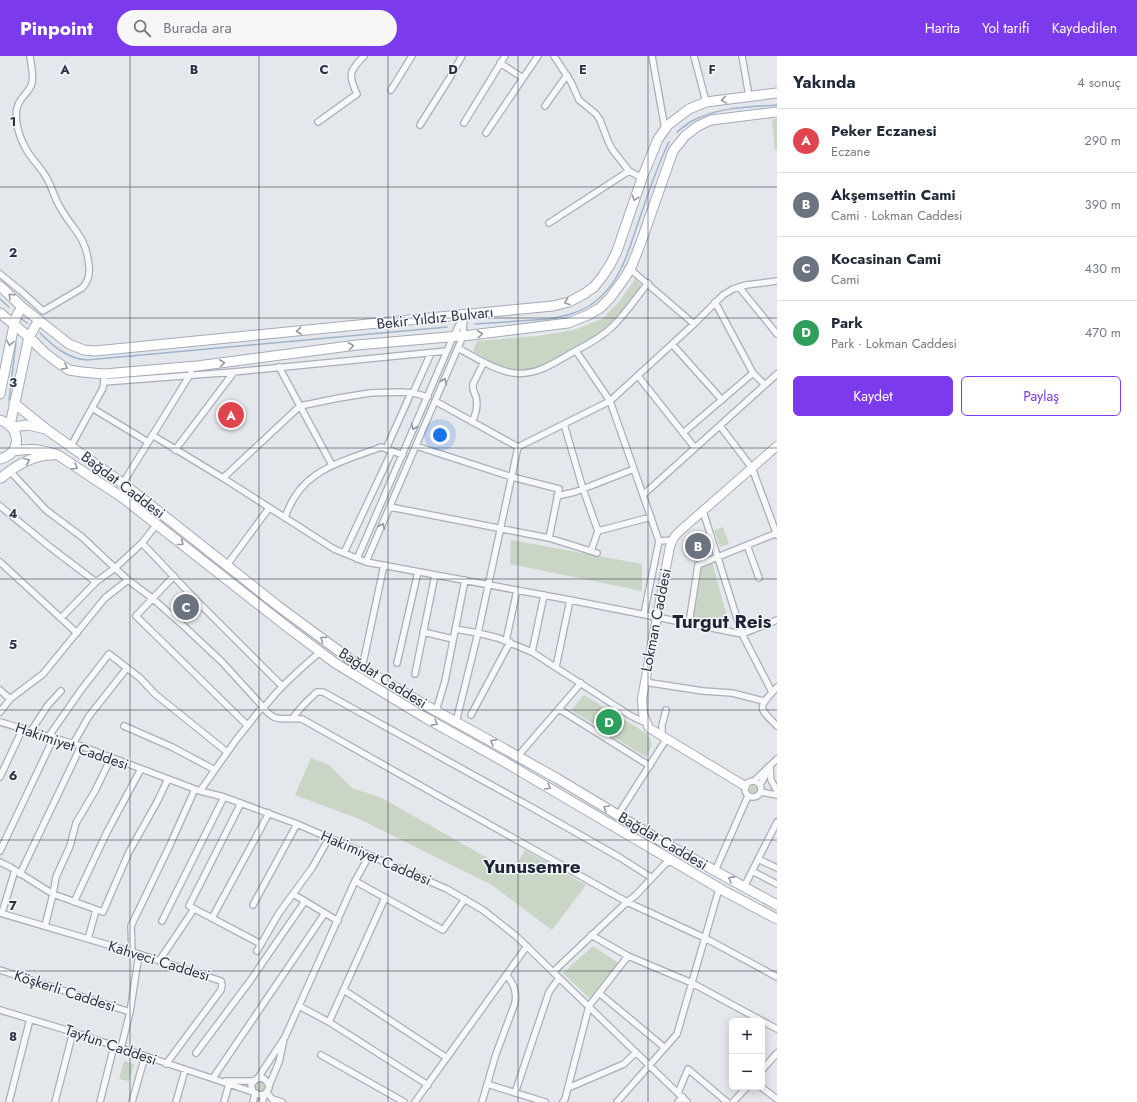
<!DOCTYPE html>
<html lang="tr">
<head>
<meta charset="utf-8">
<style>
  :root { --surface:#fff; --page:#f6f6f7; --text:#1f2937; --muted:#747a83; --line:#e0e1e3; --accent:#7c3aed }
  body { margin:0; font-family:Jost,sans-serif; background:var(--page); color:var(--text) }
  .controls { position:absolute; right:12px; bottom:12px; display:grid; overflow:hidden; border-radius:6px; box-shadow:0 2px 10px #0003 }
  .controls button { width:36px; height:36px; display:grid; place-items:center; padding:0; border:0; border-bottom:1px solid var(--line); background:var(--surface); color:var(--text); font:20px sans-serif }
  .you { position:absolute; left:440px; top:379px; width:14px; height:14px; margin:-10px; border:3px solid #fff; border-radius:50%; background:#1a73e8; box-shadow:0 0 0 6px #1a73e833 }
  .badge { display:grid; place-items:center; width:26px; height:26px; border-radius:50%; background:var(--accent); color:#fff; font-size:13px; font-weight:700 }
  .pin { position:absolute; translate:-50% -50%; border:2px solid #fff; box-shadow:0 1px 4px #0006 }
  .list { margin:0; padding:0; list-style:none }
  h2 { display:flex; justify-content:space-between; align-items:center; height:52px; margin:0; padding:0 16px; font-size:17px }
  h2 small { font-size:13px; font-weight:400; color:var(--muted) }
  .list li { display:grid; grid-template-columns:26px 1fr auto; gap:12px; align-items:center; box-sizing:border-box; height:64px; padding:0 16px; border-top:1px solid var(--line) }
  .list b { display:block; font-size:15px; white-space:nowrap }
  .list p { margin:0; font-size:13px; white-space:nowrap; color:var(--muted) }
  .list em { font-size:13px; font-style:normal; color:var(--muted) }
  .actions { display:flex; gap:8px; padding:12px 16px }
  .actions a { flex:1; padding:9px 0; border:1px solid var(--accent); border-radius:6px; text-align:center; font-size:14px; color:var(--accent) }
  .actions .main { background:var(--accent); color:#fff }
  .icon { flex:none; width:22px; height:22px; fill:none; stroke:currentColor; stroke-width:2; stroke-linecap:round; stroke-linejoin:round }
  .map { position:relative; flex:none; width:777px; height:1046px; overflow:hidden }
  header { display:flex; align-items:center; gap:24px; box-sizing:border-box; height:56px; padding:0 20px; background:var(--accent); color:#fff }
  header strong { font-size:19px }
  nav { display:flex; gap:22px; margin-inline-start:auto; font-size:14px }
  .search { width:280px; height:36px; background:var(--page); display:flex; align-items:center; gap:10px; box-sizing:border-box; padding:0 14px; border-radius:22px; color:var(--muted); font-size:15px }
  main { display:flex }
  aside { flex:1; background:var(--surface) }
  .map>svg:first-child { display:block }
</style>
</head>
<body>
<header>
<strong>Pinpoint</strong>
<div class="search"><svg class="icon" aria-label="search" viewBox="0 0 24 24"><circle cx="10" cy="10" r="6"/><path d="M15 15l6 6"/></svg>Burada ara</div>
<nav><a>Harita</a><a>Yol tarifi</a><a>Kaydedilen</a></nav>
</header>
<main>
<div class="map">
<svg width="777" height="1046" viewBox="0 0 777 1046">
  <rect width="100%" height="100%" fill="#e4e7ec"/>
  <path fill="#c9d6c5" d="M777 63V93L775 94 772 64Z
    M635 223 642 231 607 275 551 311 524 316 503 313 473 295 477 285 538 280 574 274 602 263 619 246Z
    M723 471 729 488 720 491 714 474Z
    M511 484 642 508V535L510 508Z
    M712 506 729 568 693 562 701 512Z
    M584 639 646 677 650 683 652 689 646 701 571 654Z
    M311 702 329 709 352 732 382 742 512 816 525 794 586 829 552 874 492 829 357 762 295 739Z
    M748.5 733a4.5 4.5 0 1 1 9 0a4.5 4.5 0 1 1-9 0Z
    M593 890 618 907 590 943 563 917Z
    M124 1005 134 1008 129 1025 119 1023Z
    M255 1031a5 5 0 1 1 10 0a5 5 0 1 1-10 0Z"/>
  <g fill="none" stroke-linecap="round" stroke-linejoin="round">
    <path stroke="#9fb4cc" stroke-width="1.5" d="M677 76C682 72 687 68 692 65 718 51 749 51 777 49
      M0 243 9 251
      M20 262 27 267
      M475 268 549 263C564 260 579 257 592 248 620 228 628 197 638 167 648 139 656 112 669 86
      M40 277C53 290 68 303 87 304L447 271
      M9 344 16 286"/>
    <defs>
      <path id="street" d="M554 0 571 26 579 44 596 58 600 64 608 85 612 93 629 115 642 122
        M652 0 665 73
        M694 0 706 46
        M742 0 749 40
        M500 7 523 22
        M391 34 412 0
        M545 50 567 19
        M318 66 357 38C348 19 349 15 364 0
        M464 67 505 0
        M420 69 449 23 462 0
        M486 77 538 0
        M549 167 629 115
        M630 213 694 268
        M0 218 21 235 43 255 82 232C88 226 90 219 89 210 86 179 73 175 60 151 54 142 52 130 46 121 40 110 30 102 25 91 18 78 12 58 20 45 24 38 30 35 32 27 34 19 31 9 30 0
        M739 231 777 278
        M715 246 753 317 765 329
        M672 288 722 344
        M458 292C474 301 495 314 513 317 538 320 555 306 575 295 589 288 602 281 613 270 626 257 636 242 648 227
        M576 295 610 345 643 439 659 485
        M279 311 332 409
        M638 320 695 392
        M104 326 234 316 447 295
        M413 337 431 297
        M435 345 518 391
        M92 352 148 386
        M472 366C476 358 478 349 476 341 474 336 472 333 473 328L484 306
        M564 368 583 433 598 475
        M720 370 752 412 777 479
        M683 377 753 317
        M152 379 223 422 334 493 366 506 570 544 742 578 777 564
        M71 390 103 332 104 323
        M416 390 512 421 559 433 549 482
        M518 391 610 345 694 268 723 239 733 233 746 229 777 225
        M386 393 411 337
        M175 394 234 316
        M10 415 46 454 82 481 115 512 128 524 152 542 187 573 222 606 264 652C275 668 285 661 302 663L627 846 636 839 665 808 672 805
        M223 422 300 350 339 342 370 337 401 336 413 337 428 341
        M123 427 191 317
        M643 439 777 318
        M557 440 575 436 634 413
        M0 450 50 491 96 526
        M390 451 549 482 597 497
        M703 455 742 578 772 636
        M285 462C300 414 339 407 381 391L403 399
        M157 468 142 487 194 542 282 630
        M747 489 759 522
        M591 495 598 475 651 461
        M344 497 392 395
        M357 503 453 281 463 261
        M0 506 77 577
        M366 506 463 280 464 259
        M227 509 269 452
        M174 520 136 560 247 669
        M644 558 659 485 673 484
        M61 562 96 526 115 512 142 487
        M689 567 698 509 777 477
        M455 573 478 577 498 582 532 596 631 660 646 667
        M423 576 453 583
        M506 585 517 534
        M532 596 544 539
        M397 607 418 516
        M556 611 570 544
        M362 612 384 509
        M415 618 435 519
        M645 624 651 627 703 635 732 637 764 645
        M777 631C758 652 757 650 777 670
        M0 634 10 643
        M559 653 650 710
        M436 655 445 625 465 524
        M0 656 10 643 43 618 105 542 128 524
        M471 659 510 586
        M293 662C300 651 308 644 317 636H323L531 751 619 801 652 822
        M0 666 81 690 200 735 224 741 297 768 447 833 483 854 516 880 687 1046
        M456 666 478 577 518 391
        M124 670 172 691 215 714
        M31 675 48 649 61 635
        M662 679V669L666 654
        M49 680 81 634 109 598 140 622 155 638 227 696
        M73 688 89 660 127 612
        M518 700 581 627
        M770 711 771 724 777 735
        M0 721 23 672
        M745 733a8 8 0 1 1 16 0a8 8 0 1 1-16 0Z
        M754 725 777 703
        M760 729 768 715
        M200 735 236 684 259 655C268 649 273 639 281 632 293 619 306 608 320 596
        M761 736 777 739
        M241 747 189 850 261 888
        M618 759 667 682
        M0 795 54 681
        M758 803 777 812
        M0 806 10 811 53 838 103 856 129 796 157 746 168 723
        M715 815 748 740
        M752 815 777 828
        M20 818 81 690
        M355 825 443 874 465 843
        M744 831 777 766
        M293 838 338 865
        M74 846 107 776 141 713
        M253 849 297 768
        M0 857 139 898 221 925 222 929 221 934 166 1008
        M2 857 15 814
        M212 862 269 757
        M162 865 224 741
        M45 870 53 838 56 821 70 790 76 767 95 735 111 702
        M591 879 628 900 692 927 777 973
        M88 883 96 854
        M257 895 279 857 312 812 329 782
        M132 896 131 870 170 789 195 733
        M159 905 194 853
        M0 914 130 956
        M553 916 627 846 705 882 777 921
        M344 934 447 1002
        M599 937 665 992
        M299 950 329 966 428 1029
        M0 954 73 976 253 1036
        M329 966 385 842
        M121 992 130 956 139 898
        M196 997 250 925 305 845
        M321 999 404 1046
        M762 1014 777 997
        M213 1022 325 857
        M258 1022 285 981 355 825 369 800
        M226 1025H254
        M487 1028 545 1046
        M269 1030 279 1006 284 983
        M761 1031 777 1043
        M568 1032 624 1008 636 996
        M267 1036 272 1043 282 1046
        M515 1037 549 936 559 922
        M678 1037 688 1013 727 1046
        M9 1046 30 963
        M55 1046 73 976
        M100 1046 114 990
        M132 1046 145 1000
        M176 1046 185 1014
        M224 1046 229 1028
        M253 1046 255 1038
        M262 1046 265 1038 269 1032 268 1027 263 1022 256 1023 251 1029 253 1036 260 1039 265 1038
        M415 1046 527 890
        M482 1046 496 998 515 947C517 936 514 927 506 919
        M563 1046 565 1043 589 950 628 900
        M617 1046 677 978 719 833
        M678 1046 683 1041
        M733 1046 747 1031"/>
      <path id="secondary" d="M745 730 649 672 643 658 642 643 670 490 675 480 681 474 777 390"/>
      <path id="primary" d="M0 230 22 251 69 288 84 294 95 295 480 257 553 250 569 246 584 238 594 231 602 221 610 209 617 195 642 122 658 83 668 69 689 53 706 46 777 37
        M0 257 29 281 44 296 57 306 69 314 82 316 104 318 197 310 357 289 471 279 568 267 588 259 600 252 610 242 626 220 632 209 640 189 673 95 685 80 698 70 711 64 777 56
        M0 338 14 269 16 261 22 251
        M14 347 45 372
        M0 364C22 371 22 398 0 403
        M10 369 29 281 39 264
        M12 371 28 369 46 373 129 432 278 550 362 612 427 650 503 692 558 723 661 785 777 849
        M13 395C30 392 41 393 58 399L123 442 286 570 335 607 424 661 503 705 724 835 777 863
        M1 422C16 409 33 399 53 399"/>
    </defs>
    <use href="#street" stroke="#a9aeb7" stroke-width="8"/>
    <use href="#secondary" stroke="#a9aeb7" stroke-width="10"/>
    <use href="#primary" stroke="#a3abb8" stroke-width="11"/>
    <use href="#street" stroke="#f7f8fa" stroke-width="5.5"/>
    <use href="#secondary" stroke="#fff" stroke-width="8"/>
    <use href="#primary" stroke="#fff" stroke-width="9"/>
  </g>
  <defs><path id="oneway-chevron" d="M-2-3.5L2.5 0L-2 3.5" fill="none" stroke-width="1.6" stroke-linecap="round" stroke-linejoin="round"/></defs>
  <g stroke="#959aa2">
    <use href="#oneway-chevron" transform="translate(724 44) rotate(171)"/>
    <use href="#oneway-chevron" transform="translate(635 142) rotate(109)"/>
    <use href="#oneway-chevron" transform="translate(11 240) rotate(-136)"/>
    <use href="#oneway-chevron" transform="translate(567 246) rotate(162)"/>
    <use href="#oneway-chevron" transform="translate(299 275) rotate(174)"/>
    <use href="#oneway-chevron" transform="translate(480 278) rotate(-7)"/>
    <use href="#oneway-chevron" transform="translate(10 287) rotate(101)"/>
    <use href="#oneway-chevron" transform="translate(351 290) rotate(-7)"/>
    <use href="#oneway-chevron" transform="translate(222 307) rotate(-7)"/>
    <use href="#oneway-chevron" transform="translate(65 311) rotate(28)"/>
    <use href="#oneway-chevron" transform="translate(27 405) rotate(-23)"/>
    <use href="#oneway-chevron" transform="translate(75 411) rotate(33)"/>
    <use href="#oneway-chevron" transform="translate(181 487) rotate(38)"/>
    <use href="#oneway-chevron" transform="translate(323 583) rotate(-144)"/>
    <use href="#oneway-chevron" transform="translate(435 667) rotate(29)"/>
    <use href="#oneway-chevron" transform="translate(493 686) rotate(-151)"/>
    <use href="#oneway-chevron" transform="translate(548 731) rotate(31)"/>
    <use href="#oneway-chevron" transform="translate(606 752) rotate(-149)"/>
    <use href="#oneway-chevron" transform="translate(731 823) rotate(-151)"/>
  </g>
  <g stroke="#9196a0">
    <use href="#oneway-chevron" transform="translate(444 325) rotate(-67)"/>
    <use href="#oneway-chevron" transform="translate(414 371) rotate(113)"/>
    <use href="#oneway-chevron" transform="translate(382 470) rotate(-67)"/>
  </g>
  <path fill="none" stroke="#2b3445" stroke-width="1" stroke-opacity="0.55" d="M130 0V1046M259 0V1046M388 0V1046M518 0V1046M648 0V1046M0 131H777M0 262H777M0 392H777M0 523H777M0 654H777M0 784H777M0 915H777"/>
  <g text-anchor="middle" stroke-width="3" stroke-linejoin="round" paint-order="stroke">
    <g font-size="15" fill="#2b3445" stroke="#f4f6f9">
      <text transform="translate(435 262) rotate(-6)" y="5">Bekir Yıldız Bulvarı</text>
      <text transform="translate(123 429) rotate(37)" y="5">Bağdat Caddesi</text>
      <text transform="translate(656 564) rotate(-79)" y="5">Lokman Caddesi</text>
      <text transform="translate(383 622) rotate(32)" y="5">Bağdat Caddesi</text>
      <text transform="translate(72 690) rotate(19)" y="5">Hakimiyet Caddesi</text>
      <text transform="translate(663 785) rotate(30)" y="5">Bağdat Caddesi</text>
      <text transform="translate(376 802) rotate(23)" y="5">Hakimiyet Caddesi</text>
      <text transform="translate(159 905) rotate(17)" y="5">Kahveci Caddesi</text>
      <text transform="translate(65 935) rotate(18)" y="5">Köşkerli Caddesi</text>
      <text transform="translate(111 989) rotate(19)" y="5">Tayfun Caddesi</text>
    </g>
    <g font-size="19" font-weight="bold" fill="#1d2536" stroke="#f4f6f9">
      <text x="722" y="572">Turgut Reis</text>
      <text x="532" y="817">Yunusemre</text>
    </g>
  </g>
  <g font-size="13" text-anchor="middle" font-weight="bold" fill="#2b3445" stroke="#f4f6f9" stroke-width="3" stroke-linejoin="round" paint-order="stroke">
    <text x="65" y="18">A</text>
    <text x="194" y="18">B</text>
    <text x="324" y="18">C</text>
    <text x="453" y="18">D</text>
    <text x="583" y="18">E</text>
    <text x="712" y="18">F</text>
    <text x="13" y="70">1</text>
    <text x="13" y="201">2</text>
    <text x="13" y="331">3</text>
    <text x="13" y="462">4</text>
    <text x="13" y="593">5</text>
    <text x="13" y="724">6</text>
    <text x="13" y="854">7</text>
    <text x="13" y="985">8</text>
  </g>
</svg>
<div class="controls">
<button>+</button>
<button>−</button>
</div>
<div class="you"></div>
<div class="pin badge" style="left:231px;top:359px;background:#e0444e">A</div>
<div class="pin badge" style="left:698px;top:490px;background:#6b7280">B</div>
<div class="pin badge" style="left:186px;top:551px;background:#6b7280">C</div>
<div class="pin badge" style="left:609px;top:666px;background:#2e9e5b">D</div>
</div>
<aside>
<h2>Yakında<small>4 sonuç</small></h2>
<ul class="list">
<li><span class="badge" style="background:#e0444e">A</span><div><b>Peker Eczanesi</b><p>Eczane</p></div><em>290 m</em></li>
<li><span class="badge" style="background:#6b7280">B</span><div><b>Akşemsettin Cami</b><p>Cami · Lokman Caddesi</p></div><em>390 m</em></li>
<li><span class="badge" style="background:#6b7280">C</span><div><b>Kocasinan Cami</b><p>Cami</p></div><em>430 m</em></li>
<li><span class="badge" style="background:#2e9e5b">D</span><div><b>Park</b><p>Park · Lokman Caddesi</p></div><em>470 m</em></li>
</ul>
<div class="actions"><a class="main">Kaydet</a><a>Paylaş</a></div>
</aside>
</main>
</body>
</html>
